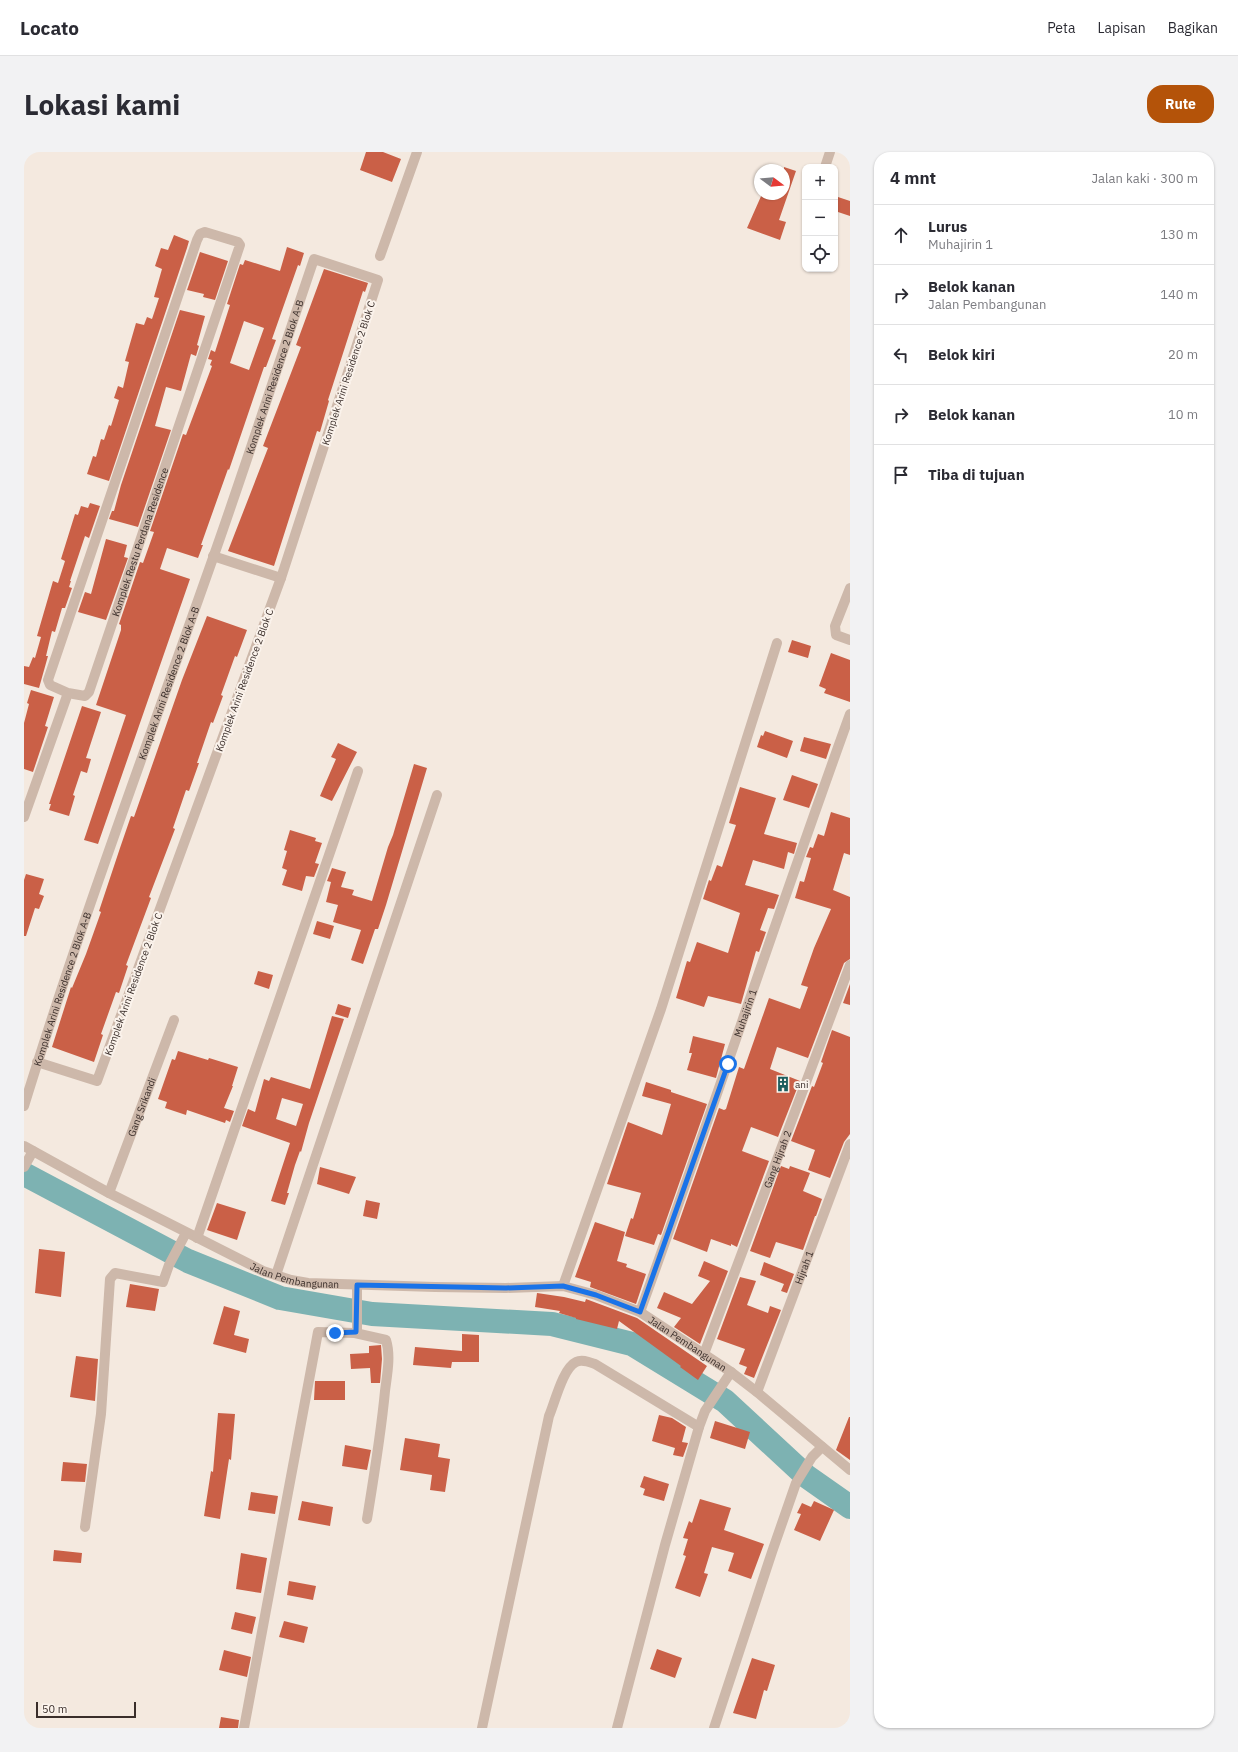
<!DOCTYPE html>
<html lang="id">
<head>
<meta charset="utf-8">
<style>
  :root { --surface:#fff; --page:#f2f2f3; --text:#2b2b33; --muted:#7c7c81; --line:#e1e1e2; --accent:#b45309 }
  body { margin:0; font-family:"IBM Plex Sans",sans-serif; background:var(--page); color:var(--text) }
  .controls { position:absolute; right:12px; top:12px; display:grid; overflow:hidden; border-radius:8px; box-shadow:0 1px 3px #0004 }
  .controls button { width:36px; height:36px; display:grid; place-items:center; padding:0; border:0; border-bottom:1px solid var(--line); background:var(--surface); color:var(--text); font:20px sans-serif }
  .compass { position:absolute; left:730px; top:12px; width:36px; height:36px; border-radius:50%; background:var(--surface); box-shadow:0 1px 3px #0004; rotate:106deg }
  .scale { position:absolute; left:12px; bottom:10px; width:100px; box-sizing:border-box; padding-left:4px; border:2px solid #3a2e2a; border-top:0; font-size:11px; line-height:14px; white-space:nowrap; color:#3a2e2a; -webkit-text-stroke:3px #fbf3ec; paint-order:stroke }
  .stop { position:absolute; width:12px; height:12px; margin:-9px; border:3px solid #1a73e8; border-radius:50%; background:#fff }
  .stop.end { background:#1a73e8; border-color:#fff; box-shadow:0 1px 4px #0008 }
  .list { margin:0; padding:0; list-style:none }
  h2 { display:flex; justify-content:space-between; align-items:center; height:52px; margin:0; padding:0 16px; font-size:17px }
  h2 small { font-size:13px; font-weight:400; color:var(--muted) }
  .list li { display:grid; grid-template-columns:26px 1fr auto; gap:12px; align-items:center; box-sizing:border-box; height:60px; padding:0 16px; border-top:1px solid var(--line) }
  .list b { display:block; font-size:15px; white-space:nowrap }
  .list p { margin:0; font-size:13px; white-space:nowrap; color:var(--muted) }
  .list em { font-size:13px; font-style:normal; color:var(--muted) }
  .icon { flex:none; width:22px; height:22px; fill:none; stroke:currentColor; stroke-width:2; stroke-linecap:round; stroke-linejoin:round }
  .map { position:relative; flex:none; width:826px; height:1576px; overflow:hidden; border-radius:16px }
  header { display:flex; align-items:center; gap:24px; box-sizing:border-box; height:56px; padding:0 20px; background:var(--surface); border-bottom:1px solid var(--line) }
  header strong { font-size:19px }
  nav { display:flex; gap:22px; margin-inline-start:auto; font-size:14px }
  .intro { display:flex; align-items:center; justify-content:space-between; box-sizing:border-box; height:96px; padding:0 24px }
  h1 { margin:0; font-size:28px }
  .button { padding:10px 18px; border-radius:16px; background:var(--accent); color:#fff; font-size:14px; font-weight:700 }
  main { display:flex; gap:24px; padding:0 24px }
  aside { flex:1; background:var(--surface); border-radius:16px; box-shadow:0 1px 3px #0004 }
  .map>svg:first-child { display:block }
</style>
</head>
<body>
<header>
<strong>Locato</strong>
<nav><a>Peta</a><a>Lapisan</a><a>Bagikan</a></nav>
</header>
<div class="intro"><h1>Lokasi kami</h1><a class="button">Rute</a></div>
<main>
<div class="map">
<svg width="826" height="1576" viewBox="0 0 826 1576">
  <rect width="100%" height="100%" fill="#f4e9df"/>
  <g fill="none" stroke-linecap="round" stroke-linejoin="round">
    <path stroke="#7db2b2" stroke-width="24" d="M0 1022 164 1109 256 1146 348 1162 528 1172 608 1192 701 1249 782 1324 826 1355"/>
  </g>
  <path fill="#ca6047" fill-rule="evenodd" d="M342 0H359L377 7 368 30 336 18Z
    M760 15 772 19 755 68 762 70 756 88 723 76 738 42H760Z
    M811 44 826 49V64L811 59Z
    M150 83 165 89 163 96 85 329 63 322 69 304 72 305 77 287 80 288 85 273 87 274 95 248 90 246 94 234 99 236 105 210 101 209 112 171 120 173 123 165 128 167 135 146 130 145 138 117 131 114 137 96 144 98Z
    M263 95 280 101 276 114 274 113 248 187 252 188 242 215H240L205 318 204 317 177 393H179L174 406 143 396 136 417 166 427 74 692 60 688 102 563 72 553 97 478V473L95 472 116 410 119 411 130 380 126 379 159 282 162 283 188 214 186 213 188 208 184 207 187 198 191 200 206 153 203 152 216 112 219 113 221 108 256 119ZM220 169 240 176 225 218 206 211Z
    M176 100 204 109 191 148 179 145 180 142 163 138Z
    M300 117 344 131 341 140 339 139 304 248 305 249 296 280 293 279 250 414 204 399 244 296 239 294 277 195 272 193Z
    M156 158 181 164 173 193 175 194 172 204 167 202 157 239 142 235 131 274 147 278 114 375 85 367 88 359H90L97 333Z
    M66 351 76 354 65 386 61 384 46 429H47L45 435 48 436 41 456H38L31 480 28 479 22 504H24L15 536 0 532V514L5 515 9 505 11 506 17 485 13 484 29 429 34 431 41 409 37 407 51 362 54 363 57 354 64 356Z
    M82 387 103 393 100 405 104 406 82 468 54 460 61 440 67 442Z
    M183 464 223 478 213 505 211 504 197 543 199 544 189 571 187 570 173 611H175L165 639 162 638 149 676 151 677 125 745 127 746 102 813 104 814 95 841 92 840 77 882 79 883 70 910 28 895 47 835 48 836 62 802 77 760 75 759 96 696 107 664 110 665 158 528Z
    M768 488 787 494 784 506 764 500Z
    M807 501 826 508V550L800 541 802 537 795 534Z
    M7 538 30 545 21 574 24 575 9 620 0 617V571L5 552 3 551Z
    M58 554 77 560 62 606 67 607 63 621 57 619 49 643 51 644 45 664 25 658 27 652H25Z
    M741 579 769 589 763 606 733 595 737 583 739 584Z
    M780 585 807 592 802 607 776 599Z
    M314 591 333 600 308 649 296 644 312 607 307 605Z
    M390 612 403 616 362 753 354 777H351L339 812 327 808 337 778 309 770 314 753 302 750 307 730 303 729 308 716 322 720 317 735 330 738 328 743 348 749 364 695 369 683Z
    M768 623 794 632 785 656 759 648Z
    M716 635 752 646 740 682 773 691 770 702 764 700 760 717 729 708 721 733 755 743 750 757 744 756 736 778 742 780 735 800 732 799 717 852 684 844 680 855 652 846 663 809 666 810 673 790 704 801 716 761 679 747 685 728 687 729 693 713 698 715 712 673 705 671Z
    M807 660 826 666V703L820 701 809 738 826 745V807L820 811 784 906 753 895 746 917 776 929 754 985 727 975 718 999 745 1009 713 1095 707 1092V1094L687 1087 683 1100 649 1087 695 956 700 958 702 957 715 915 720 917 745 846 776 857 784 835 777 833 790 796 807 757 771 746 776 729 780 730 787 706 782 705 786 695 789 696 794 682 800 684Z
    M266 678 292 686 291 689 298 691 291 711 295 712 290 725 282 724 278 739 258 733 263 718 258 716 263 699 260 698Z
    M2 722 20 727 15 742 20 744 15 757 11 756 2 784H0V728Z
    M293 769 310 774 306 787 289 782Z
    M234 819 249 823 245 837 230 832Z
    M826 832V853L819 851Z
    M314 852 327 856 324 866 311 862Z
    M308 864 320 867 285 971 277 1000 276 999 271 1013 263 1041H265L261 1053 247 1049 266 991 218 974 224 957 231 960 240 927 245 929 247 925 286 937ZM258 946 279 952 272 974 252 967Z
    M808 878 826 885V982L820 990 806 1026 784 1018 791 998 767 989 788 934 790 935 799 911 797 910Z
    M669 884 701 892 692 926 663 918 668 901H665Z
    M154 899 184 908 185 906 214 915 208 934H209L200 956 210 959 206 970 202 968 201 971 163 958 162 963 141 956 143 950 134 947 148 907 151 908Z
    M622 930 647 938V940L683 952 637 1083 634 1082 630 1093 601 1084 607 1066 609 1067 617 1041 583 1032 604 970 638 983 647 952 618 944Z
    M757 1014 765 1017 766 1014 786 1021 779 1039 798 1047 792 1064H791L779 1098 752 1090 746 1106 726 1099Z
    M296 1015 332 1025 325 1042 293 1032Z
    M342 1048 356 1051 353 1067 339 1064Z
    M193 1051 222 1060 213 1088 183 1078Z
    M571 1070 601 1080 593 1109 603 1112 602 1115 622 1122 612 1152 566 1135 567 1130 551 1125Z
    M15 1097 41 1100 37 1145 11 1141Z
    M680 1109 704 1119 676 1192 650 1175 657 1166 633 1156 640 1140 668 1152 686 1129 674 1124Z
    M740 1110 770 1122 763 1141 757 1139 760 1132 736 1123Z
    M716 1125 732 1129 723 1153 744 1161 746 1154 757 1158 730 1226 720 1222 723 1215 715 1212 721 1197 693 1187Z
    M106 1132 135 1137 131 1159 102 1155Z
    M513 1141 540 1145 561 1150 562 1147 613 1166 683 1214 674 1228 656 1215 657 1214 595 1169 593 1177 552 1167V1166L535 1161 536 1159 511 1155Z
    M200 1154 216 1159 210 1183 225 1187 222 1201 189 1192Z
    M438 1182 455 1183V1210H428L427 1216 389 1213 391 1195 438 1199Z
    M357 1193 358 1207 356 1231H347L346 1216 327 1217 326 1202 345 1201V1194Z
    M52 1204 74 1207 71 1249 46 1245Z
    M291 1229H321V1248H290Z
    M194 1261 211 1262 207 1308 205 1307 196 1367 180 1364 187 1319 189 1320Z
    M635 1263 648 1266 662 1275 658 1290 664 1291 659 1305 649 1303 651 1296 628 1289Z
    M825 1265H826V1308L812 1298Z
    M691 1269 726 1280 721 1297 686 1286Z
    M381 1286 416 1292 414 1305 426 1307 421 1340 406 1338 408 1323 376 1318Z
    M321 1293 347 1298 343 1318 318 1314Z
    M39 1310 63 1312 61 1330 37 1329Z
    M620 1324 645 1332 640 1349 619 1343 621 1337 616 1335Z
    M227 1340 254 1344 251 1362 224 1358Z
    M676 1347 707 1356 700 1378 740 1392 727 1427 704 1419 710 1401 688 1395 680 1421 684 1422 676 1445 651 1436 662 1404 659 1403 664 1387 659 1386 665 1369 668 1371Z
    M278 1349 309 1355 306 1374 274 1368Z
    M790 1349 810 1358 796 1389 770 1378 777 1362 773 1361 778 1351 787 1355Z
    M30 1398 58 1401 57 1411 29 1409Z
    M217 1401 243 1406 237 1441 212 1437Z
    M265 1429 292 1434 289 1448 263 1443Z
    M211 1460 232 1465 228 1482 207 1477Z
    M260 1469 284 1475 280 1491 255 1485Z
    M633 1497 658 1506 651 1526 626 1517Z
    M200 1498 227 1505 223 1525 195 1518Z
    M728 1506 751 1513 743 1539 740 1538 732 1567 709 1561Z
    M197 1565 215 1568 214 1576H195Z"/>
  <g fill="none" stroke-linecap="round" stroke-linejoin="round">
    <g stroke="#cdb8aa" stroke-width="10">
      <path d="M801 15 806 0"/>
      <path d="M356 104 393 0"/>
      <path d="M189 404 257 426"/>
      <path d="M826 436 811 474 812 483 826 488"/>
      <path id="s1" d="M0 665 44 541 61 544 65 540 216 93 214 90 181 80 176 82 173 88 24 528 26 533 44 541"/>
      <path id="s2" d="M0 954C57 769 125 588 189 406 224 307 256 207 290 107L354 128 257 426 73 929 13 910"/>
      <path id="s3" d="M0 994 85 1041 239 1119 267 1128 284 1131 411 1135 482 1136 539 1134 572 1143 616 1160 707 1220 733 1240 826 1318"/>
      <path d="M0 1015 9 999"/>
      <path id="s4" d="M85 1041 150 868"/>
      <path d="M173 1086 334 619"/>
      <path d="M252 1123 413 643"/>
      <path d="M539 1134 637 857 753 491"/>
      <path id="s5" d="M616 1160C688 961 754 761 826 562"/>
      <path d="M331 1181 333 1179V1133"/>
      <path id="s6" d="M680 1202 826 813"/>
      <path id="s7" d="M733 1240 826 992"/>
      <path d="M61 1375 77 1262 86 1127 91 1121 139 1130 145 1113 162 1081"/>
      <path d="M220 1576 294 1180 331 1181 362 1188C367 1204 363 1223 361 1239 357 1282 350 1324 343 1367"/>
      <path d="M458 1576 525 1264C531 1250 539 1216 552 1210 558 1207 565 1210 571 1212L675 1275"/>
      <path d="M593 1576 641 1393 675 1275 681 1259 707 1220"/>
      <path d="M690 1576 748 1400 772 1331 788 1305 798 1295"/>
    </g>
  </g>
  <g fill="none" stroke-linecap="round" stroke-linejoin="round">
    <path stroke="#1a73e8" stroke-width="5" d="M311 1181 332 1180 333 1133 482 1136 539 1134 572 1143 616 1160 704 912"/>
  </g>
  <defs>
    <symbol id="building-bare" viewBox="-9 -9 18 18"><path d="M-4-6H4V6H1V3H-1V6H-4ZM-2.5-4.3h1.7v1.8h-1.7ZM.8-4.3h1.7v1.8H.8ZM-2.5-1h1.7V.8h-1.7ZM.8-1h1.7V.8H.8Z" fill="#1d5d5e" stroke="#fbf3ec" stroke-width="2.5" paint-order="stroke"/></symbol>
  </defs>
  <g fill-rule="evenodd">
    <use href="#building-bare" x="748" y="921" width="22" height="22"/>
  </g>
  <g text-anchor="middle" stroke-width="4" stroke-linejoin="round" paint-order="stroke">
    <g font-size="10" fill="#3a2e2a" stroke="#fbf3ec">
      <text transform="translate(324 221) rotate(-72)" y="4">Komplek Arini Residence 2 Blok C</text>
      <text dy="4" stroke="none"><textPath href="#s2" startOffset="771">Komplek Arini Residence 2 Blok A-B</textPath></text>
      <text dy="4" stroke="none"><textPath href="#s1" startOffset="313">Komplek Restu Perdana Residence</textPath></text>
      <text transform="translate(220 528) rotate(-70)" y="4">Komplek Arini Residence 2 Blok C</text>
      <text dy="4" stroke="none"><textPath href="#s2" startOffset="447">Komplek Arini Residence 2 Blok A-B</textPath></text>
      <text transform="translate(109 832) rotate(-70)" y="4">Komplek Arini Residence 2 Blok C</text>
      <text dy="4" stroke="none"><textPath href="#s2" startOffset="123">Komplek Arini Residence 2 Blok A-B</textPath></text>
      <text dy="4" stroke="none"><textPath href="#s5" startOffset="317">Muhajirin 1</textPath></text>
      <text dy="4" stroke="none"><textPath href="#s4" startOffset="92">Gang Srikandi</textPath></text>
      <text dy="4" stroke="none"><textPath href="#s6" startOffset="208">Gang Hijrah 2</textPath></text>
      <text dy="4" stroke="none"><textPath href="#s7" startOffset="133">Hijrah 1</textPath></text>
      <text dy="4" stroke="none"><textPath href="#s3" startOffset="302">Jalan Pembangunan</textPath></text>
      <text dy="4" stroke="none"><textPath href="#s3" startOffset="710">Jalan Pembangunan</textPath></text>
    </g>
    <g font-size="10" fill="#3a2e2a" stroke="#fbf3ec" text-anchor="start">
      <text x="771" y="936">ani</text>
    </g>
  </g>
</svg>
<div class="controls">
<button>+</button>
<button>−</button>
<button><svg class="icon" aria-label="locate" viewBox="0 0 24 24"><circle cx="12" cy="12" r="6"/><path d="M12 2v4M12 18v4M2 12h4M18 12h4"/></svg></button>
</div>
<svg class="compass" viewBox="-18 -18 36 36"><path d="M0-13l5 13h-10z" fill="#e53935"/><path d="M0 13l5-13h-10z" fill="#7c7c81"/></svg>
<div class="scale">50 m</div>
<div class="stop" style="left:704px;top:912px"></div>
<div class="stop end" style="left:311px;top:1181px"></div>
</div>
<aside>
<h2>4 mnt<small>Jalan kaki · 300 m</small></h2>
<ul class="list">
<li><svg class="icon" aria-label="ahead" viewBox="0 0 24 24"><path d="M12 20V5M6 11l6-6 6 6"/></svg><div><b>Lurus</b><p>Muhajirin 1</p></div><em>130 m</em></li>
<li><svg class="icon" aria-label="right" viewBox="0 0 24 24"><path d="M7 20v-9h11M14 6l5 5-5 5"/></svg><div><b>Belok kanan</b><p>Jalan Pembangunan</p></div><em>140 m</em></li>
<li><svg class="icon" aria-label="left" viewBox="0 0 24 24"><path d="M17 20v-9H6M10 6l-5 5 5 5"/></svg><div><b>Belok kiri</b></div><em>20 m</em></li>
<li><svg class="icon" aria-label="right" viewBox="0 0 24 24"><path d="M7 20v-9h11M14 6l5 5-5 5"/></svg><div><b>Belok kanan</b></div><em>10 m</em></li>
<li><svg class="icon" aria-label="arrive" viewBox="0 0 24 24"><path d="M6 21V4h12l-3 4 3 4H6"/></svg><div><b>Tiba di tujuan</b></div></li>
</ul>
</aside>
</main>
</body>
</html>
